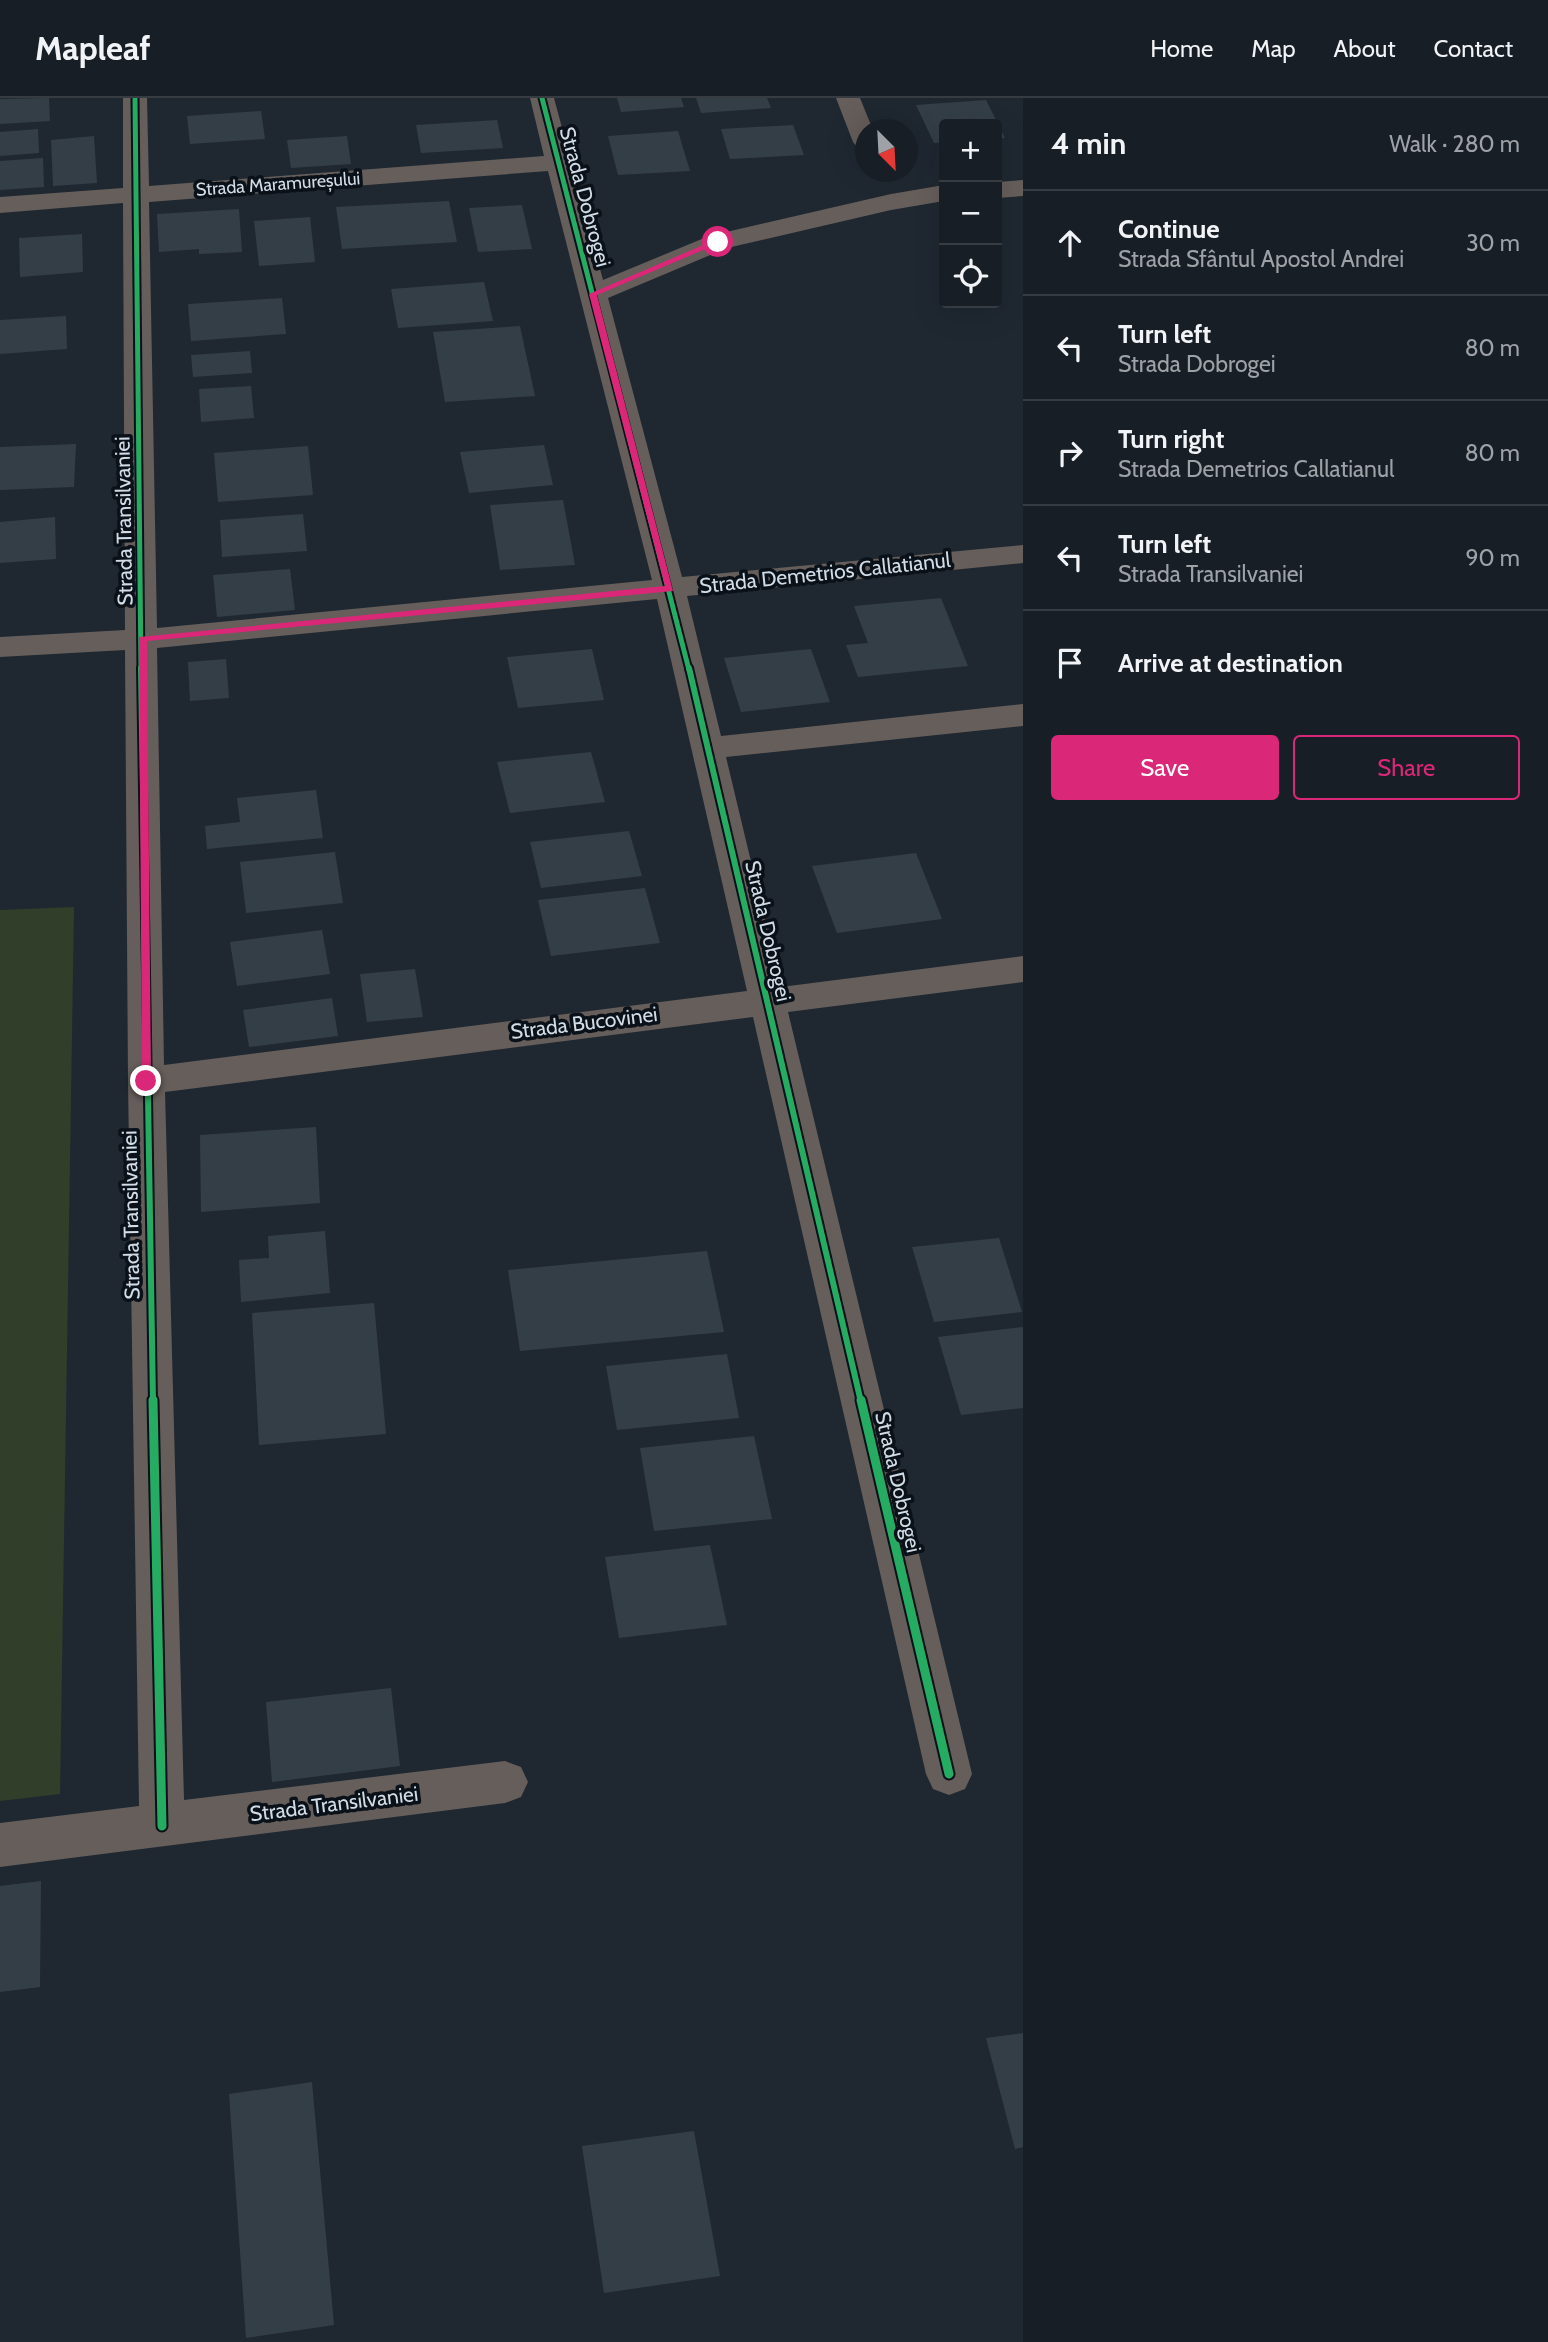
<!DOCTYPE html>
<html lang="en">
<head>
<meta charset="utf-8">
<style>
  :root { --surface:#171e25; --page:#242b32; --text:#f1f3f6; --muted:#9ea2a7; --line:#363c42; --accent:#db2777 }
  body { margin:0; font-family:Cabin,sans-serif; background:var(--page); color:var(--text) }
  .controls { position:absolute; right:21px; top:21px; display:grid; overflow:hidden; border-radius:7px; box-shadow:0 7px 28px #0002 }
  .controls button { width:63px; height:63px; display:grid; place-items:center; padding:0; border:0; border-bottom:2px solid var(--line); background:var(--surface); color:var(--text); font:35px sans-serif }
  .compass { position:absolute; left:855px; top:21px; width:63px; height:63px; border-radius:50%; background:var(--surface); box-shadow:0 7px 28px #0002; rotate:156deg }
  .stop { position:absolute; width:21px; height:21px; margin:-16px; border:5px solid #db2777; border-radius:50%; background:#fff }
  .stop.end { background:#db2777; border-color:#fff; box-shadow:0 2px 7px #0008 }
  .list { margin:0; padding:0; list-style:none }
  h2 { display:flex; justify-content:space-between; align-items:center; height:91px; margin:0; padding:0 28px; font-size:30px }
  h2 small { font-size:23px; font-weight:400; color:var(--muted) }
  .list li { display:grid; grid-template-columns:46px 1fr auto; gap:21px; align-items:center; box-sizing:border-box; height:105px; padding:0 28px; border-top:2px solid var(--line) }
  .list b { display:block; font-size:26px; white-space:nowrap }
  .list p { margin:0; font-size:23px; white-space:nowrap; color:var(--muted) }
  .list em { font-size:23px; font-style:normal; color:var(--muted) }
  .actions { display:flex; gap:14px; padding:21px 28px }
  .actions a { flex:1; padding:16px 0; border:2px solid var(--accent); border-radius:7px; text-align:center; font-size:24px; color:var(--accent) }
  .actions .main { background:var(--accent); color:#fff }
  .icon { flex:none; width:38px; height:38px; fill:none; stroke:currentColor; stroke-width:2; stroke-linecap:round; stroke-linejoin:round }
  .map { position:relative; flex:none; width:1023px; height:2244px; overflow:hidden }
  header { display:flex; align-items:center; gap:42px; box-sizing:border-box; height:98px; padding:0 35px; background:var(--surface); border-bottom:2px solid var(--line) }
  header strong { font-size:33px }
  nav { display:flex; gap:38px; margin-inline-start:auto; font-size:24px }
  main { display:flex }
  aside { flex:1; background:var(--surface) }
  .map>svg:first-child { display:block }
</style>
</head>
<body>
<header>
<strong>Mapleaf</strong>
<nav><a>Home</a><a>Map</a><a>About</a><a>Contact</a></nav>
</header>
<main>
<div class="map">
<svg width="1023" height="2244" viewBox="0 0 1023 2244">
  <rect width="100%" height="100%" fill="#1f2831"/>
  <path fill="#313e29" d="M74 809 60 1696 0 1703V812Z"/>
  <path fill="#343e47" d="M49 0 50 23 0 26V1Z
    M617 0H681L684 9 621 14Z
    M696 0H767L771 10 701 15Z
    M986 2 1005 40 997 41V26H944V44L934 45 916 7Z
    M261 13 265 41 190 46 187 18Z
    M497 22 503 50 421 55 416 27Z
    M793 27 804 57 730 61 721 31Z
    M38 31 39 55 0 58V34Z
    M678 33 690 73 618 77 608 38Z
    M94 38 97 85 53 88 51 42Z
    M347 38 351 66 291 70 287 42Z
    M43 60 44 89 0 92V63Z
    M449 103 457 144 342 151 336 109Z
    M522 107 532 151 478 154 469 110Z
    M239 111 242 154 199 156V151L159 154 157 116Z
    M310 119 315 164 259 168 254 123Z
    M82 136 83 174 20 179 19 140Z
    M484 184 493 223 398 230 391 191Z
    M282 200 286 236 191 243 188 206Z
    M66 218 67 251 0 256V222Z
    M520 228 535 298 445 304 433 234Z
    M250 253 252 275 193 279 191 257Z
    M251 288 254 320 201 324 199 291Z
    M76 346 74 389 0 392V349Z
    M544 347 553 387 469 395 460 354Z
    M308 348 313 397 218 404 214 355Z
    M563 402 575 467 500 472 490 407Z
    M303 416 307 453 222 459 220 422Z
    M55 419 56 461 0 465V424Z
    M290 471 295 512 217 519 213 477Z
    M941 500 968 568 858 579 846 547 868 545 854 508Z
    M592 551 604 602 518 610 507 559Z
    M811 551 830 604 741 614 724 560Z
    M226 561 229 600 190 603 188 564Z
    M591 654 605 704 510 715 497 664Z
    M316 692 323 740 207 751 205 728 240 724 237 700Z
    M629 733 642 778 541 790 530 744Z
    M335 754 343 805 246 815 240 764Z
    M916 755 942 821 837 835 812 768Z
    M645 790 660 845 551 858 538 802Z
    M322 832 330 876 237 888 230 844Z
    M415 871 423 919 367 924 360 876Z
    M332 900 338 938 249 949 243 912Z
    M316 1029 320 1105 201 1114 200 1037Z
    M325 1133 330 1195 241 1204 239 1162 269 1160 268 1138Z
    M999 1140 1022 1214 934 1224 912 1149Z
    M707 1153 724 1234 520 1253 508 1172Z
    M374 1205 386 1336 259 1347 252 1215Z
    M1023 1229V1310L961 1317 938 1239Z
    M727 1256 739 1320 617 1332 606 1268Z
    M754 1338 772 1421 654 1433 640 1350Z
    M710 1447 727 1527 619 1540 605 1459Z
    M391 1590 400 1668 272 1684 266 1604Z
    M41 1783 40 1889 0 1894V1788Z
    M1023 1935V2049L1015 2051 986 1940Z
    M312 1984 334 2227 246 2240 229 1996Z
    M694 2033 720 2178 604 2195 582 2048Z"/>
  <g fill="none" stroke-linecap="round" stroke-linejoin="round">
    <path fill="#665e5b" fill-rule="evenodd" d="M123 0H147L149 88 544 58 530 0H554L603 182 709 138 891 96 944 87V103L891 112 727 150 608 200 682 479 1023 447V465L687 498 721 638 1023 606V628L726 659 781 889 1023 858V884L788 914 972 1676 965 1691 949 1697 933 1691 926 1676 753 919 165 994 184 1702 505 1663 521 1669 528 1684 521 1699 505 1705 0 1769V1725L139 1708 128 983 125 552 0 559V539L125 532 123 105 0 115V99L123 90ZM548 73 652 482 157 530 149 104ZM657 501 747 893 164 967 157 550Z
      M836 0H860L873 32H866V51L857 49 853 44Z
      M1023 82V98L997 100V84Z"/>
    <defs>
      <path id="cycleway-far2" d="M135 0 141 572
        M542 0 689 572"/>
      <path id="cycleway-far1" d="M141 570 153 1304
        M689 570 861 1304"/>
      <path id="cycleway" d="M153 1302 162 1728
        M861 1302 949 1676"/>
    </defs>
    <use href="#cycleway-far2" stroke="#0a1118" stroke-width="9"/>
    <use href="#cycleway-far1" stroke="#0a1118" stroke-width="10"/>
    <use href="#cycleway" stroke="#0a1118" stroke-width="13"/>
    <use href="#cycleway-far2" stroke="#26ab63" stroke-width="5"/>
    <use href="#cycleway-far1" stroke="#26ab63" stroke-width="6"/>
    <use href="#cycleway" stroke="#26ab63" stroke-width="9"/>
  </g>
  <path fill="#db2777" d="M715 142 722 144 597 197 673 493 147 543 151 983 146 987 142 986 139 539 665 488 589 196Z"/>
  <g text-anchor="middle" stroke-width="7" stroke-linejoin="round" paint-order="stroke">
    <g font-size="18" fill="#d1dce6" stroke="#0a1118">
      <text transform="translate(278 86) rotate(-4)" y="6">Strada Maramureșului</text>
    </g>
    <g font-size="21" fill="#d1dce6" stroke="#0a1118">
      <text transform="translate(585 99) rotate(75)" y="7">Strada Dobrogei</text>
      <text transform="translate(124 423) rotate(-91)" y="7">Strada Transilvaniei</text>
      <text transform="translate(825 475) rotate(-6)" y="7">Strada Demetrios Callatianul</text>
      <text transform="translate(768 833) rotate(77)" y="7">Strada Dobrogei</text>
      <text transform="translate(584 925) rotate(-7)" y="7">Strada Bucovinei</text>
      <text transform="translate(131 1117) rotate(-91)" y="7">Strada Transilvaniei</text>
      <text transform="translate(898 1384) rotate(77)" y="7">Strada Dobrogei</text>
      <text transform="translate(334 1706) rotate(-7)" y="7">Strada Transilvaniei</text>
    </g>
  </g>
</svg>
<div class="controls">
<button>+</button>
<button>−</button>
<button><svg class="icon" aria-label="locate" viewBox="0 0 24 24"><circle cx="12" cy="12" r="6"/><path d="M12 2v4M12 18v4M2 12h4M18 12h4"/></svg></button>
</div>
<svg class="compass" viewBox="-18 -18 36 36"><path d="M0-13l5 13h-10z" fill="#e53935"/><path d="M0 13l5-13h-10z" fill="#9ea2a7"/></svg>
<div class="stop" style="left:718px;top:144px"></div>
<div class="stop end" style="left:146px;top:983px"></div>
</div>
<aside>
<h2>4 min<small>Walk · 280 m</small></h2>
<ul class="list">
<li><svg class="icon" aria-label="ahead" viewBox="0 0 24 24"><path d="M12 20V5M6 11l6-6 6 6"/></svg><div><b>Continue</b><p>Strada Sfântul Apostol Andrei</p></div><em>30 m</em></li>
<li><svg class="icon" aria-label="left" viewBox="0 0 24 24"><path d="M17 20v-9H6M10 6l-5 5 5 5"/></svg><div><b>Turn left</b><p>Strada Dobrogei</p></div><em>80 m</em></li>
<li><svg class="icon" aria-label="right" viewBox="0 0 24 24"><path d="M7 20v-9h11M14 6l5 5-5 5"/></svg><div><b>Turn right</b><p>Strada Demetrios Callatianul</p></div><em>80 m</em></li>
<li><svg class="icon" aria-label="left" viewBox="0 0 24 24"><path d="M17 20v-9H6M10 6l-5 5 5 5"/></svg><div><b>Turn left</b><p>Strada Transilvaniei</p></div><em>90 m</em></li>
<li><svg class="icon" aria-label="arrive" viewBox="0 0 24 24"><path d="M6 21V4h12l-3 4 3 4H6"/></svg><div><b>Arrive at destination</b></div></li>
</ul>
<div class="actions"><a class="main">Save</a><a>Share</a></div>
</aside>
</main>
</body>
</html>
